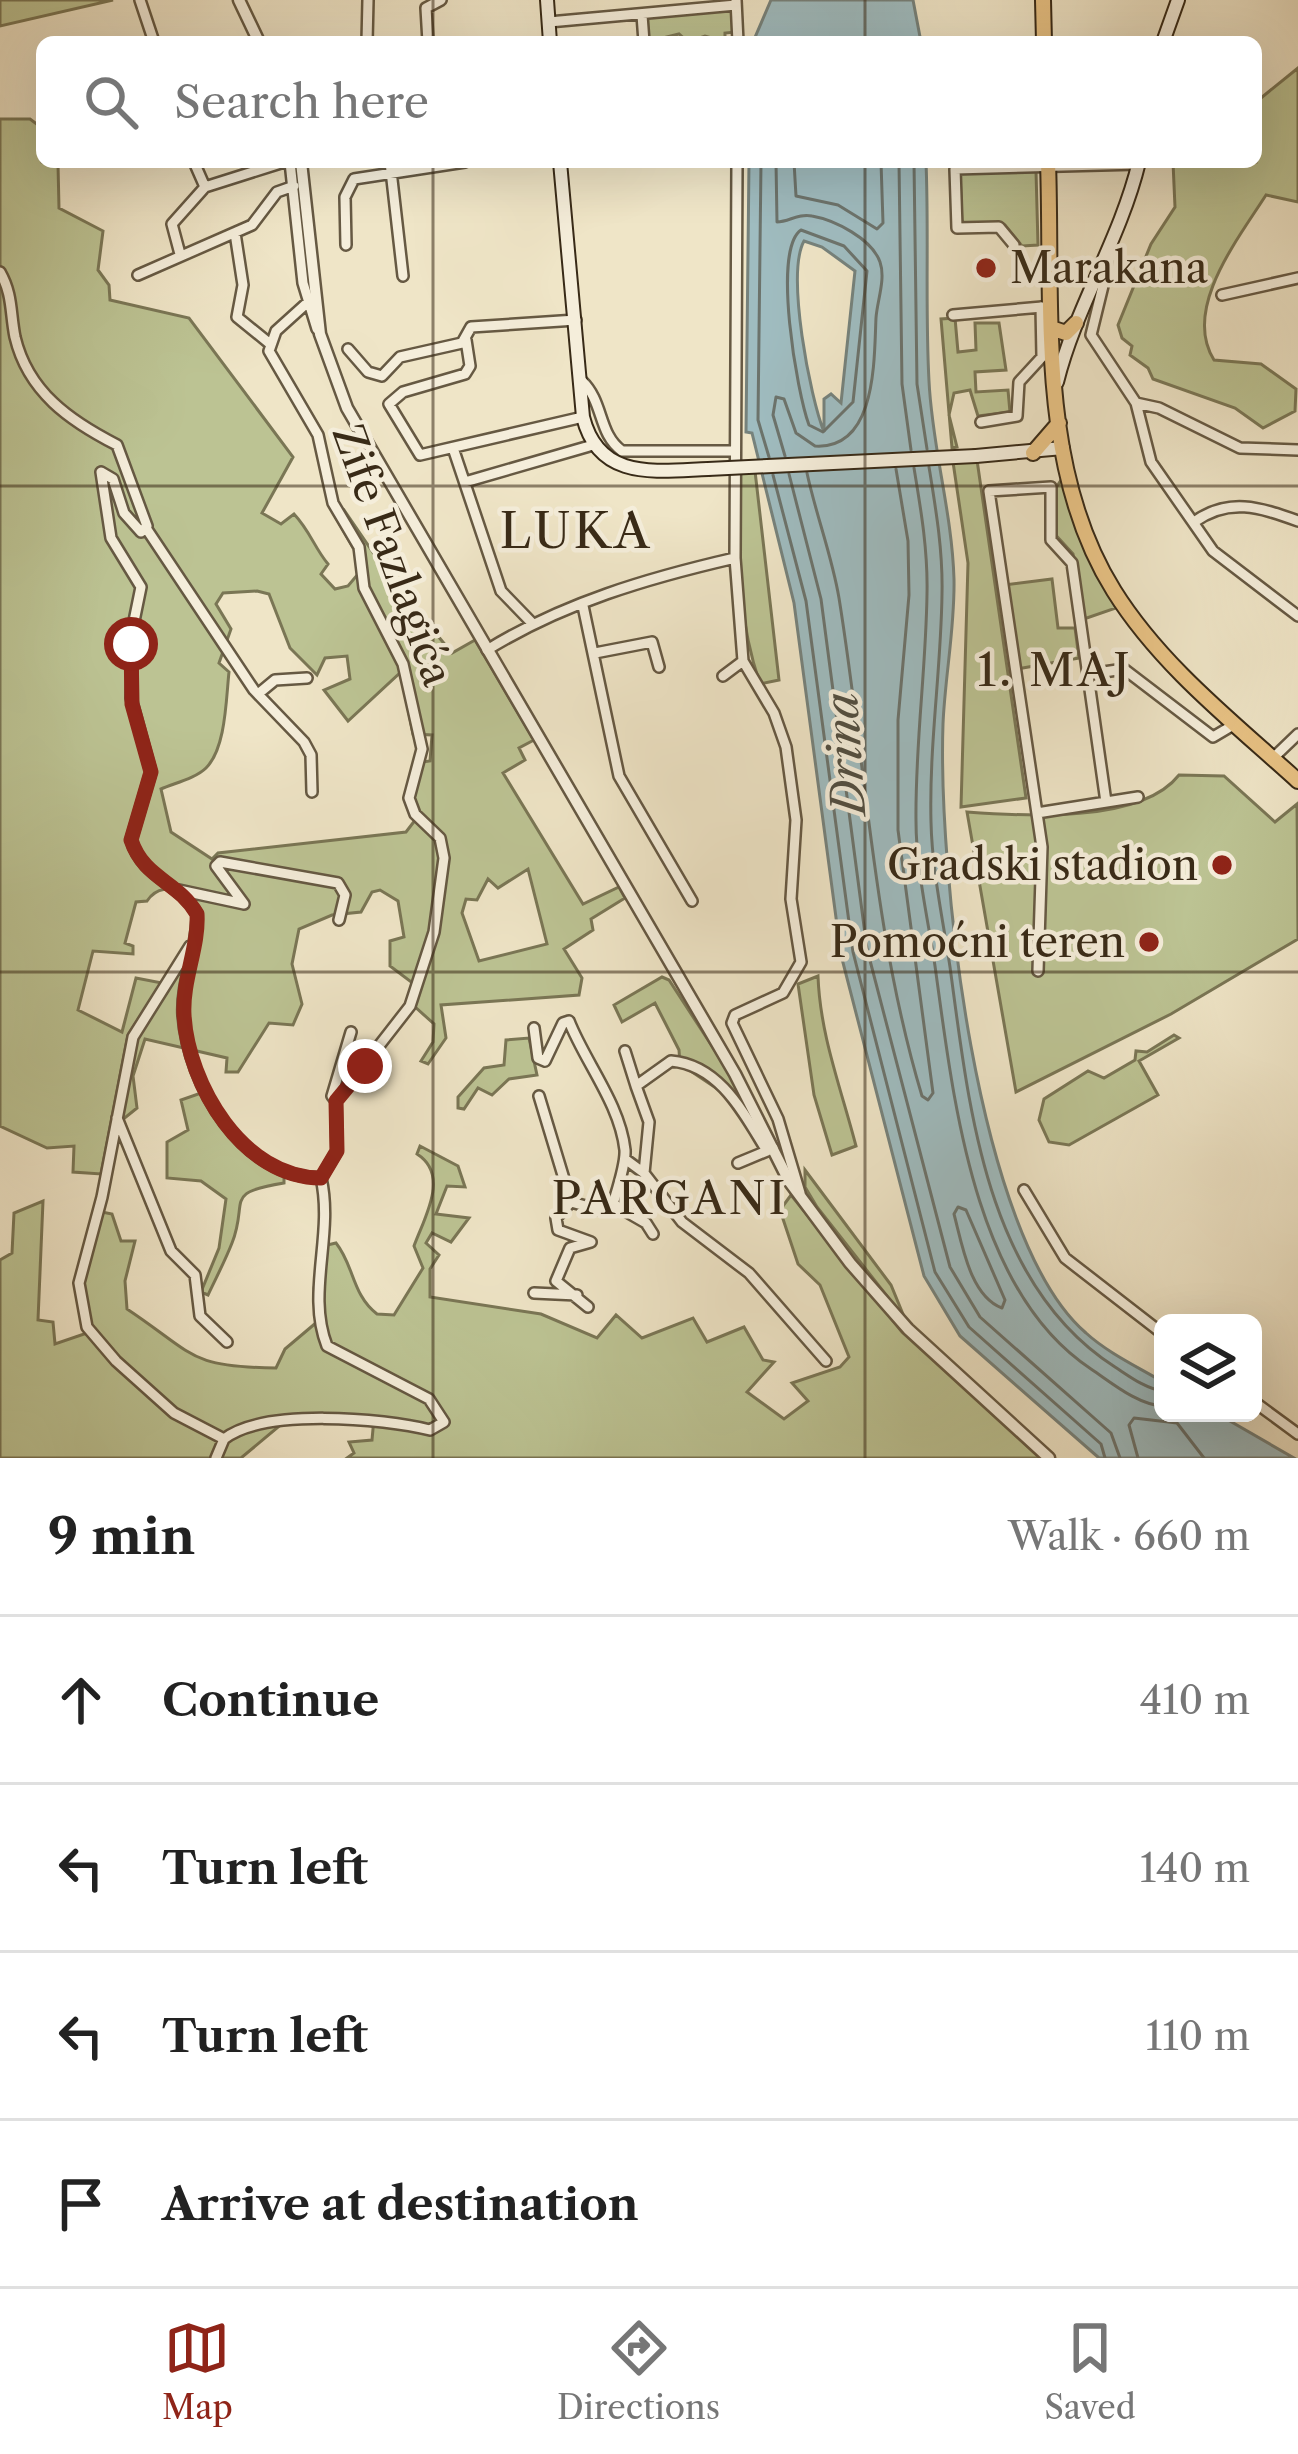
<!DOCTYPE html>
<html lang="en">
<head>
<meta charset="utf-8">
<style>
  :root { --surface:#fff; --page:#f2f2f2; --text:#222; --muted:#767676; --line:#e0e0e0; --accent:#8f2418 }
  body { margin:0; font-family:"Libre Caslon Text",serif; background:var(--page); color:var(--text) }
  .controls { position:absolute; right:36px; bottom:36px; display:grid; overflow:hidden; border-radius:18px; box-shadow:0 12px 48px #0002 }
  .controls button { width:108px; height:108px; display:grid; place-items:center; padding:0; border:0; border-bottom:3px solid var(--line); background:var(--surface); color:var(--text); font:60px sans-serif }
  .stop { position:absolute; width:36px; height:36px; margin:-27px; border:9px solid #8f2418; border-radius:50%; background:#fff }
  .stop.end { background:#8f2418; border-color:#fff; box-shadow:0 3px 12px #0008 }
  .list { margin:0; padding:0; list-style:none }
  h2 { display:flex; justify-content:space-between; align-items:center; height:156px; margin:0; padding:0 48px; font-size:51px }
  h2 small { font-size:39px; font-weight:400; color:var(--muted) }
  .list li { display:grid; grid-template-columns:78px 1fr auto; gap:36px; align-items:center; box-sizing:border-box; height:168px; padding:0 48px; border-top:3px solid var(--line) }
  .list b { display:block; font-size:45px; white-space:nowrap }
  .list em { font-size:39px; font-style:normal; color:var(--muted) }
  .icon { flex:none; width:66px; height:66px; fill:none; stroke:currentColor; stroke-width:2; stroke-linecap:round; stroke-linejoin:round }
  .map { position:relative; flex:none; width:1298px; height:1458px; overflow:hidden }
  .search { position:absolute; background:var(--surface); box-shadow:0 12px 48px #0002; left:36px; right:36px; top:36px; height:132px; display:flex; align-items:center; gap:30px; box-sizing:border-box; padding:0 42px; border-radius:18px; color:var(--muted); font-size:45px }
  .sheet { height:828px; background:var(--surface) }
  nav { display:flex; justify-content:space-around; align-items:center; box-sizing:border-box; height:168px; border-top:3px solid var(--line); background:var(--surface); font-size:33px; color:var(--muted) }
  nav a { display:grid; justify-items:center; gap:6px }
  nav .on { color:var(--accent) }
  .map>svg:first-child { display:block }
</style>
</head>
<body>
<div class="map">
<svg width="1298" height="1458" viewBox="0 0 1298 1458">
  <rect width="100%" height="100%" fill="#efe5c7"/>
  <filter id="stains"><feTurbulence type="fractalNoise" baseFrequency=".00167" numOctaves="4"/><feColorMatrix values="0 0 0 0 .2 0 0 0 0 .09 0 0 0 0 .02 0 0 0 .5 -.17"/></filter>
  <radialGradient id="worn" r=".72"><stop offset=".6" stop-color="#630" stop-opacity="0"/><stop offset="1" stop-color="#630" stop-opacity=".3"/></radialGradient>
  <path fill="#bcc393" stroke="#7a7655" stroke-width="3" fill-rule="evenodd" d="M0 0H113L0 26Z
    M734 9 736 32 725 33V42L705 36 688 42 679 34 647 42 646 16Z
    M1298 68V202L1266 195C1238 239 1182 309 1214 360L1261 364 1296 389 1295 411 1263 428 1235 408 1153 379 1148 368 1130 355 1132 346 1122 338 1118 325 1151 244 1175 207 1173 162H1256V102Z
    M0 119H30L42 128V162L58 164 59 208 103 231 98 270 109 285 110 300 189 318 293 457 262 513 281 524 294 514C310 531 314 547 328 564L321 574 335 589 348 586 364 567 335 516 344 510 394 583 452 653 475 640 534 740 519 748 525 760 503 773 583 904 619 887 625 898 591 919 593 930 564 949 582 978 579 995 441 1005 446 1038 428 1064 421 1061 433 1042 434 1024 413 1005 418 987 390 966V941L404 937 398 901 380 890 372 892 361 912 332 915 299 929 292 964 302 1004 293 1025 269 1023 238 1072H226L227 1058 145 1039 133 1076 137 1108 121 1121C125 1095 126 1059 137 1036 166 979 209 958 193 891 175 889 158 884 147 901L136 902 125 943 133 946V954L93 951 78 1010 122 1032 136 978 162 983 128 1035 101 1174 73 1172 74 1146 47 1148 0 1126ZM257 591 269 594 290 648 317 675 325 658 347 656 350 679 324 690 348 721 401 672 413 734 432 735 430 761 414 763C407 785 406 798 416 819L406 832 218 853 212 859 171 832 161 789C175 783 196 778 206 768 226 748 226 699 229 672L219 663 231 629 216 604 223 593ZM528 869 547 944 479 961 462 913 466 899 477 900 488 879 498 888Z
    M1036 171 1038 245 1022 246 1005 225 962 226 960 172Z
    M955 318 958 352 976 350 975 323H999L1006 370 975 372 976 392 1008 390 1010 412 978 416 970 390 954 393 949 415 957 447 952 448 941 319Z
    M977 460 1026 798 961 807 968 563 953 462Z
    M755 471 779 680 760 684C735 610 739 549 738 472Z
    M1063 477 1090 556 1116 608 1084 619 1073 554 1052 531 1054 491Z
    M1052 579 1058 628H1075L1079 658 1017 669 1004 585Z
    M1179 775 1224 776 1275 822 1297 804 1298 939 1171 1014 1016 1092 967 812C1022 816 1141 824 1179 775Z
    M818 976C820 1035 841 1088 856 1146L832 1155 814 1095 798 984Z
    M662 977 669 980 738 1086 772 1156 725 1094 680 1064 679 1050 655 1003 622 1022 614 1005Z
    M1174 1035 1179 1038 1139 1061 1158 1095 1069 1145 1049 1142 1039 1120 1044 1099 1088 1071 1104 1078 1135 1060 1136 1051 1147 1052Z
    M529 1038 537 1075 509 1079 492 1095 478 1088 464 1109 458 1108V1097L484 1068 504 1065 506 1040Z
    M201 1093 246 1147 284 1176V1183C222 1193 249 1200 232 1243 225 1261 216 1278 208 1295L201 1292 219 1248 226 1199 201 1181 167 1178V1142L188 1130 181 1100Z
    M420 1146 458 1166 465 1187 447 1186 436 1214 469 1218 451 1242 432 1233 426 1243 439 1255 430 1269V1297L541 1314 597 1338 616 1315 642 1338 693 1318 707 1342 744 1327 763 1360 774 1362 747 1392 784 1419 808 1401 792 1383 840 1367 849 1357 820 1285 798 1264 780 1210 791 1195 902 1332 1040 1458H347L354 1453 349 1442 372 1440 374 1418 284 1422 241 1458H0V1260L12 1253 14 1213 43 1201 38 1320 53 1322 55 1344 93 1331 82 1283 102 1212 112 1214 121 1241H135L125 1281 127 1309C196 1355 188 1367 276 1368L285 1349 317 1322 314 1288 323 1246 336 1243C354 1265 352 1295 377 1314L394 1315 423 1268 414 1246C425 1216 450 1175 417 1154Z
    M805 1170 891 1285 905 1319 817 1207 805 1187Z"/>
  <path fill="#9fbcc0" stroke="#76827c" stroke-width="3" fill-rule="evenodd" d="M771 0H913L921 42H753Z
    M749 162H926C929 235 925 308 929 381 932 447 952 512 954 579 955 628 945 676 943 724 938 866 975 1238 1086 1333 1108 1353 1138 1367 1163 1382V1413H1216L1294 1458H1099L960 1336 924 1276 841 955 794 603 752 433 746 432ZM804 241 822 247 855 271 841 403 831 394 824 399V432C810 397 786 274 804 241Z"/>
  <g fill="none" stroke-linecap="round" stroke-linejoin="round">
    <path stroke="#6c736c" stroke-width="3" d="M761 162 758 420 769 457
      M776 162 777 222C789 222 798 213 812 216 835 220 872 239 880 262 886 279 877 301 876 318 874 359 877 450 815 446L796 433 784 399 776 397 773 415 785 456
      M794 162 796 196 838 205 877 229 883 223 881 162
      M899 162 902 384 911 450
      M914 162 917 384 927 449
      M801 230 844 246 867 271 853 402 823 432 809 425C797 393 772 250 801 230Z
      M929 467C936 510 943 551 942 594 941 671 929 745 931 822 932 870 943 920 950 967 969 1106 985 1284 1115 1367 1129 1376 1146 1389 1163 1391
      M914 468C921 510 928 551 927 594 926 670 915 745 916 821 916 869 928 919 935 966 953 1094 972 1291 1091 1369 1112 1383 1138 1405 1163 1406
      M807 473C816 515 832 556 839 598 866 765 873 933 922 1096L928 1100 933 1093 898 830V720L909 595 908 541 896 469
      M789 474 821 599 867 949 950 1267 980 1317 1111 1433 1120 1458
      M773 475 806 601 853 952 935 1272 969 1327 1101 1444 1105 1458
      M958 1207 966 1210 1005 1300 1002 1308C970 1296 962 1244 954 1214Z
      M1138 1458 1129 1425 1134 1418 1177 1423 1204 1458"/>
    <defs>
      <path id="minor" d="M140 0 154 42
        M736 0 738 42
        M642 15 644 42
        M549 22 736 5
        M367 42 368 0
        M428 42 426 8 441 0
        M194 162 205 187 284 162
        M290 162 303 283 317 329
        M390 162 403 276
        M235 233 243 285 237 317 269 343
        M346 245 345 197 354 179 465 162
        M1014 245 999 227 957 228 955 169 1139 164
        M1112 249 1091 335 1136 403
        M180 254 172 224 205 187
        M0 272C13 295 10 312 15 337 28 392 70 421 117 445L147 526 141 532 124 513 113 479 101 472 111 538 141 587 133 626 131 698 151 772 131 840C143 879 178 881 197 914 198 947 181 981 183 1015 188 1085 242 1178 321 1178L337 1151 336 1101 410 1006 434 932 444 858 440 838 415 814 409 798 422 749 403 664 364 588 359 547 333 503 318 435 269 351 276 331 307 303
        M138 275 252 225 277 192 294 186
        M1222 295 1298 278
        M953 315 1042 307
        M466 340 470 366 465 374 403 392 389 404 420 455 583 417
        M348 349 368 372 382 376 400 357 462 343 471 327 576 320
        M582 381C604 402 598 434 622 451H735
        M1136 403 1151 462 1213 551 1298 616
        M1136 403 1159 408 1240 448 1298 450
        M981 422 1017 416 1019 382 1042 357 1041 307
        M453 448 501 591 532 623
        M465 482 593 445
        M1194 522C1229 497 1259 507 1298 521
        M146 528 254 690 304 742 311 755 312 792
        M583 606 619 776 692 901
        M487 650C563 603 648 578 735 558
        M595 653 652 642 659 667
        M743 661 774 713 786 747 796 820 791 899 801 962 783 993 735 1015 732 1023 778 1119 800 1193
        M1090 674 1124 669 1213 737 1235 724
        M723 676 743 661 735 558 737 162
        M258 694 275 680 307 678
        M1273 758 1298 734
        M1037 813 1138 797
        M220 862 338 883 345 895 339 920
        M220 862 216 866 244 904
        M179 890 244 904
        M190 946 133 1037 102 1197 79 1283 87 1327 116 1361 174 1413 224 1439 216 1458
        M1038 971 1042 847 989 491 1051 487V540L1072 563 1106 802
        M534 1028 538 1058 545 1061 563 1023 569 1021C585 1062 620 1104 625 1150 626 1164 617 1190 613 1204L600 1210 571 1202 556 1218 558 1230 591 1242 570 1248 556 1281 588 1307
        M625 1051 636 1086
        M539 1096 571 1202
        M336 1101 332 1096 351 1032
        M117 1118 171 1251 195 1275 200 1316 227 1342
        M625 1159 644 1173 649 1122 636 1086 671 1061C720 1065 744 1114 767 1151L773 1148
        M738 1163 767 1151
        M644 1173 682 1222 749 1273 826 1361
        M1024 1190 1065 1258 1163 1334
        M613 1204 646 1223 653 1234
        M534 1293 577 1295
        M1253 1401 1298 1434
        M224 1439C263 1408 383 1418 430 1430L444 1422 429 1399 327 1346C306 1293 334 1235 321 1178"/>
      <path id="tertiary" d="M239 0 259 42
        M301 162 320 334 347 408 735 1074 789 1181 850 1263 908 1329 1049 1458"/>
      <path id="secondary" d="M547 0 550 42
        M1163 42 1178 0
        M560 162 583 417C599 481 655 471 708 469
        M1057 382C1076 306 1120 240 1139 162
        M976 456 1063 448"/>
      <path id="primary" d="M1043 0 1044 42
        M1048 162C1053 302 1036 467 1114 591 1161 666 1233 722 1298 781
        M1054 329 1066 333 1076 323
        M1033 453 1059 423"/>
    </defs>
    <use href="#minor" stroke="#665943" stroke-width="14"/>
    <use href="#tertiary" stroke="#665943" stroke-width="15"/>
    <use href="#secondary" stroke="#382a17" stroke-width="16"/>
    <use href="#primary" stroke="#382a17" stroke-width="18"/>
    <use href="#minor" stroke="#f5eedb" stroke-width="9"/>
    <use href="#tertiary" stroke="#f5eedb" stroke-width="10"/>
    <use href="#secondary" stroke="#f5eedb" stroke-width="12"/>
    <use href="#primary" stroke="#e8c284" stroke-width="14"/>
    <defs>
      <path id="secondary-bridge" d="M708 469 976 456"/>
    </defs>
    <use href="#secondary-bridge" stroke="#382a17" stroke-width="16" stroke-linecap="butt"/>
    <use href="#secondary-bridge" stroke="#f5eedb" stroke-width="12"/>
  </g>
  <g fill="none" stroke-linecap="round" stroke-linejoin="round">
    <path stroke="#8f2418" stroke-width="15" d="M131 644 132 704 151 772 131 840C144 879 178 881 197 914 199 947 182 980 184 1015 188 1085 243 1178 321 1178L337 1151 336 1101 365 1066"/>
  </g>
  <path fill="none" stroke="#382a17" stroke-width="3" stroke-opacity="0.55" d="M433 0V42M865 0V42M433 162V1458M865 162V1458M0 486H1298M0 972H1298"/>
  <g fill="#8f2418" stroke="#f5eedb" stroke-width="4.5">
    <circle cx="986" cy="268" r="12"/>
    <circle cx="1222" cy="865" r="12"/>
    <circle cx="1149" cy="942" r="12"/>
  </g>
  <g text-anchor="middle" stroke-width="9" stroke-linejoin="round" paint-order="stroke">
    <g font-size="42" fill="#382a17" stroke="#f5eedb" text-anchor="end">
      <text x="1010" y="283" text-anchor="start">Marakana</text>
      <text x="1198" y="880">Gradski stadion</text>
      <text x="1125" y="957">Pomoćni teren</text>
    </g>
    <g font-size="42" fill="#382a17" stroke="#f5eedb">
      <text transform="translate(393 555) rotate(70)" y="15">Zife Fazlagića</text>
    </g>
    <g font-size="45" letter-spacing="3" fill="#382a17" stroke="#f5eedb">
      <text x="1055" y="686">1. MAJ</text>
      <text x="670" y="1214">PARGANI</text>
    </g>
    <g font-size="45" font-style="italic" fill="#524e41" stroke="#f5eedb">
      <text transform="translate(845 754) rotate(-94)" y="16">Drina</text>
    </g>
    <g font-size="48" letter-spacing="3" fill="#382a17" stroke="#f5eedb">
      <text x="576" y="548">LUKA</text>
    </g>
  </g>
  <rect width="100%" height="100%" filter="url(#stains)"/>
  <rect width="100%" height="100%" fill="url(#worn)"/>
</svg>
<div class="controls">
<button><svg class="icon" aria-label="layers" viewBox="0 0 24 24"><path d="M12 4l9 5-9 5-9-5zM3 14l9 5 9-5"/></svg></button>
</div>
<div class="stop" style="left:131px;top:644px"></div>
<div class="stop end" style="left:365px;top:1066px"></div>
<div class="search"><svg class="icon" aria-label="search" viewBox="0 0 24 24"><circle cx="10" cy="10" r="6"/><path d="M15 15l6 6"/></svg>Search here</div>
</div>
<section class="sheet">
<h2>9 min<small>Walk · 660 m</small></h2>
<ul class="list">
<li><svg class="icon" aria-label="ahead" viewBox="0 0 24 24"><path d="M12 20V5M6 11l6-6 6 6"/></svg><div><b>Continue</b></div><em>410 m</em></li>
<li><svg class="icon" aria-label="left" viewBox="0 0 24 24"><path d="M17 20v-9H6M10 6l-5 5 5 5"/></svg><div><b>Turn left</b></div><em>140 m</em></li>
<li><svg class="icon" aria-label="left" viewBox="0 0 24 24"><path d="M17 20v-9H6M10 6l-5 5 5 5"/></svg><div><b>Turn left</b></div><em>110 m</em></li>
<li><svg class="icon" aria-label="arrive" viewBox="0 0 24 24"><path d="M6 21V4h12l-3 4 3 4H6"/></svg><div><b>Arrive at destination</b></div></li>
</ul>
</section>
<nav>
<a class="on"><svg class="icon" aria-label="map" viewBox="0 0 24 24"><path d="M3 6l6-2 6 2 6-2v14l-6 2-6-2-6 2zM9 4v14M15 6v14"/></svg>Map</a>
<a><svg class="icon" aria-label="directions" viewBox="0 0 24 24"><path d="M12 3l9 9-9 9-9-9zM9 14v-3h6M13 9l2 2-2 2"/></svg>Directions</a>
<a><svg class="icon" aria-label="saved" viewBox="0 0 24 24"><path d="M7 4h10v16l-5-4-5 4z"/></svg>Saved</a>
</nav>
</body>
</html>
